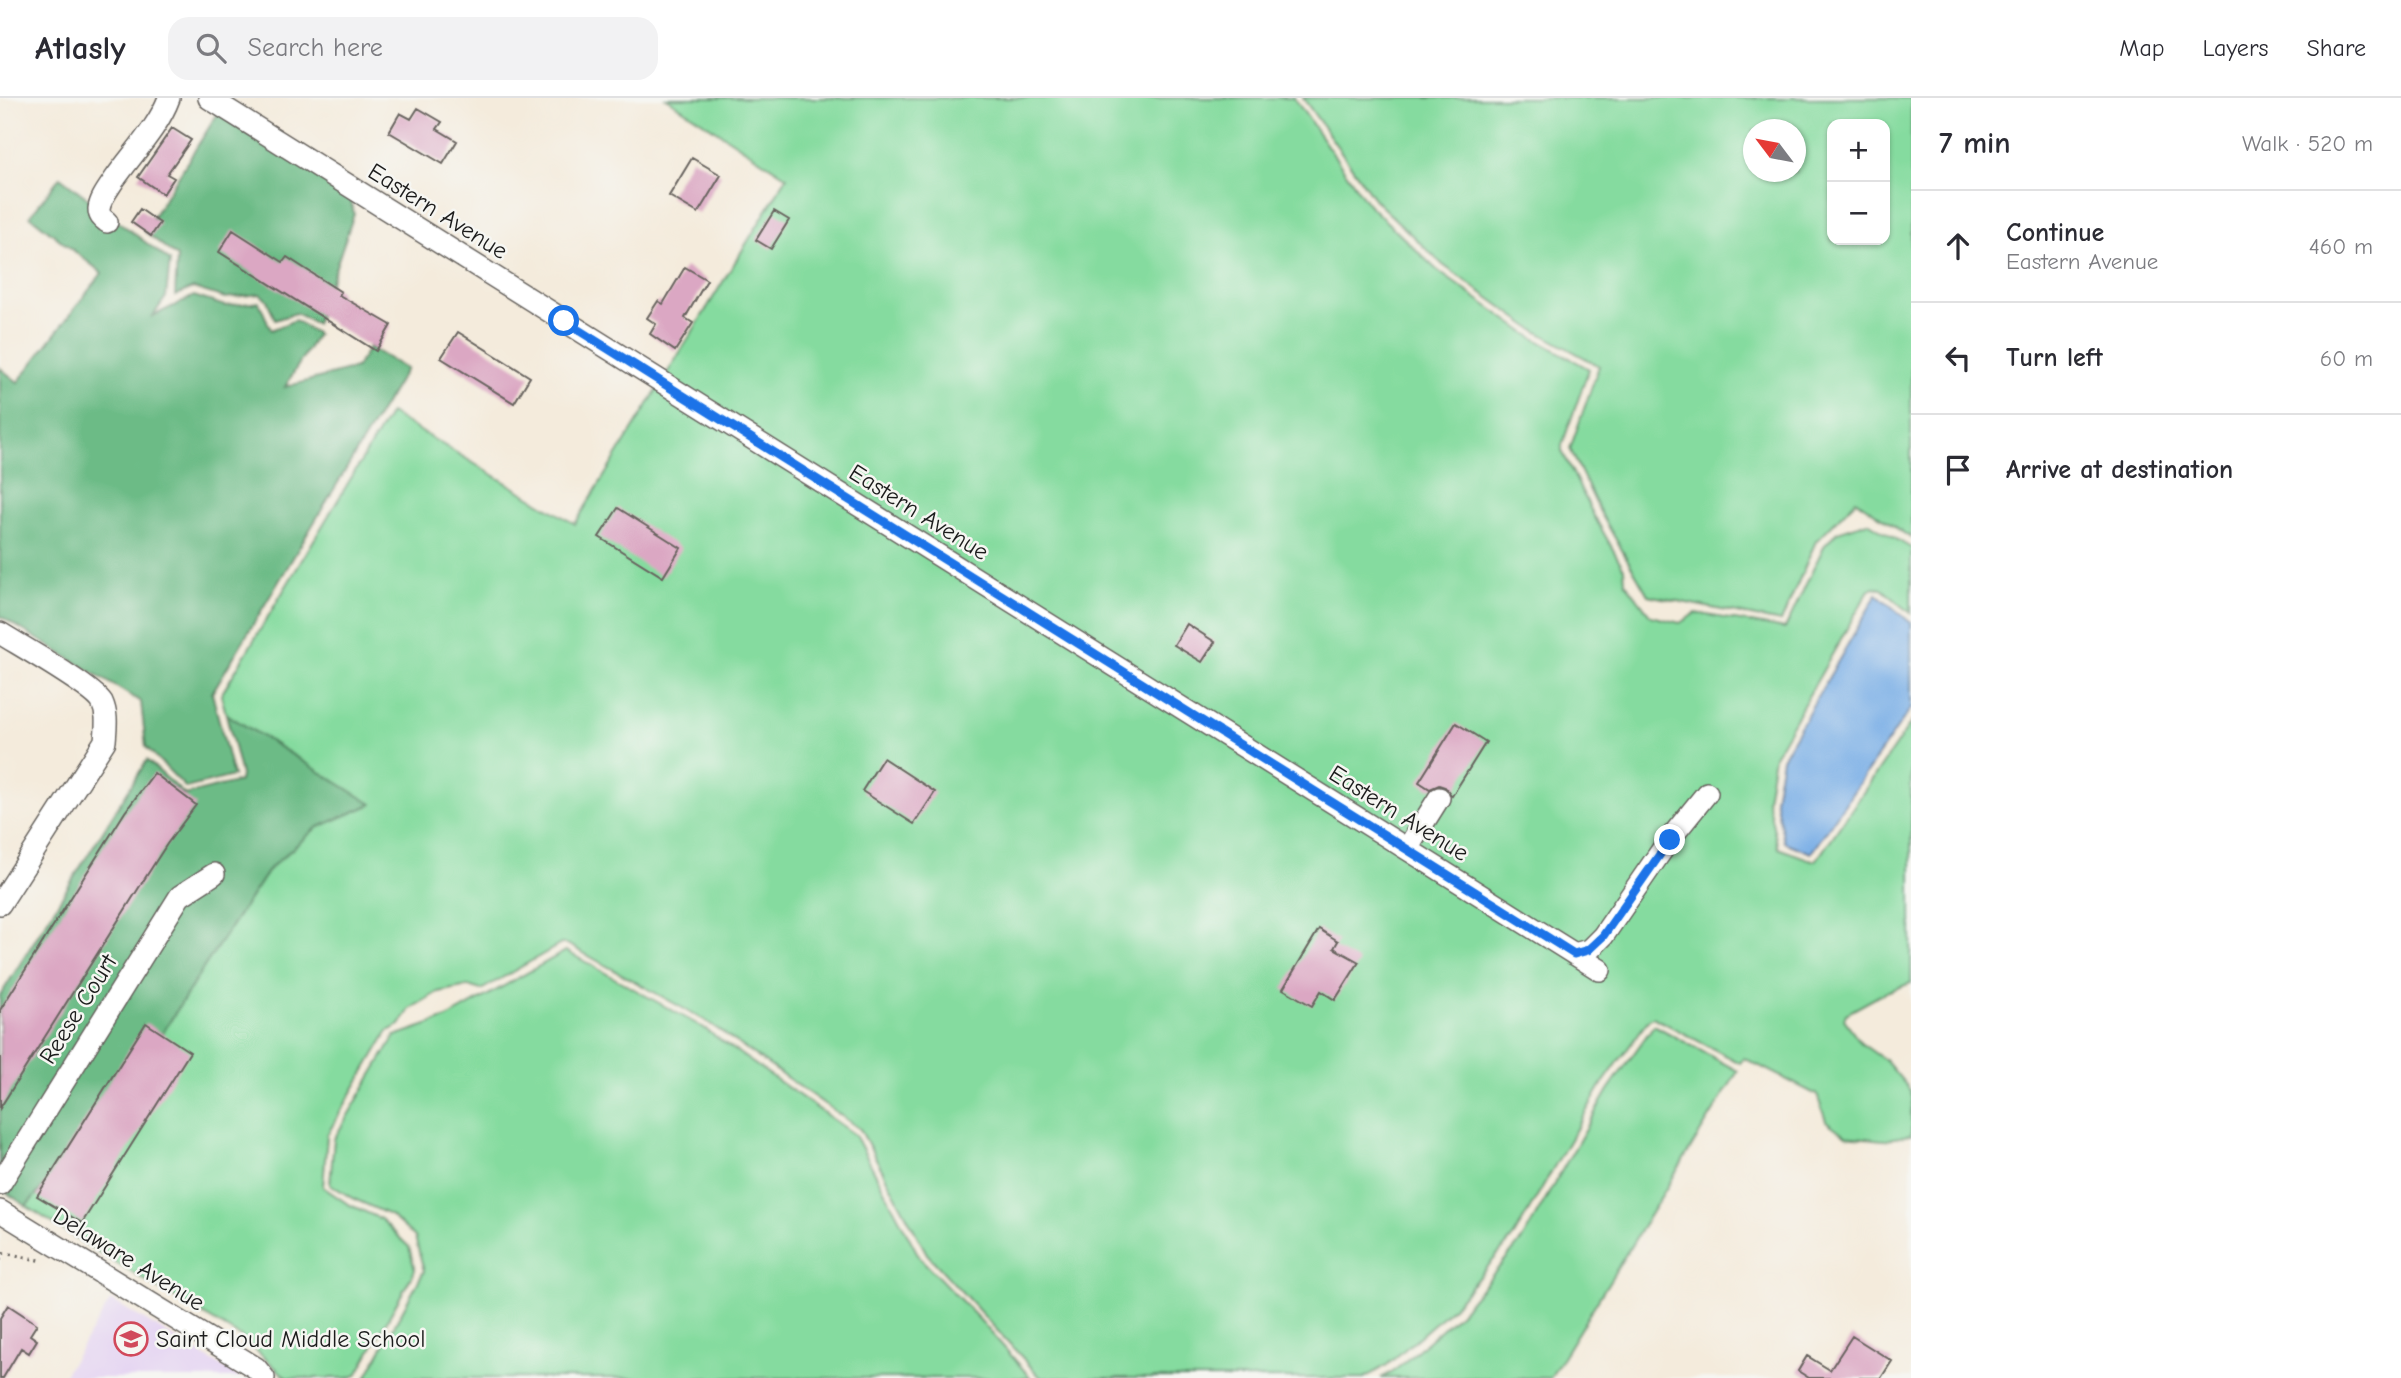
<!DOCTYPE html>
<html lang="en">
<head>
<meta charset="utf-8">
<style>
  :root { --surface:#fff; --page:#f2f2f3; --text:#2b2b33; --muted:#7c7c81; --line:#e1e1e2 }
  body { margin:0; font-family:"Comic Neue",sans-serif; background:var(--page); color:var(--text) }
  .controls { position:absolute; right:21px; top:21px; display:grid; overflow:hidden; border-radius:14px; box-shadow:0 2px 5px #0004 }
  .controls button { width:63px; height:63px; display:grid; place-items:center; padding:0; border:0; border-bottom:2px solid var(--line); background:var(--surface); color:var(--text); font:35px sans-serif }
  .compass { position:absolute; left:1743px; top:21px; width:63px; height:63px; border-radius:50%; background:var(--surface); box-shadow:0 2px 5px #0004; rotate:302deg }
  .stop { position:absolute; width:21px; height:21px; margin:-16px; border:5px solid #1a73e8; border-radius:50%; background:#fff }
  .stop.end { background:#1a73e8; border-color:#fff; box-shadow:0 2px 7px #0008 }
  .list { margin:0; padding:0; list-style:none }
  h2 { display:flex; justify-content:space-between; align-items:center; height:91px; margin:0; padding:0 28px; font-size:30px }
  h2 small { font-size:23px; font-weight:400; color:var(--muted) }
  .list li { display:grid; grid-template-columns:46px 1fr auto; gap:21px; align-items:center; box-sizing:border-box; height:112px; padding:0 28px; border-top:2px solid var(--line) }
  .list b { display:block; font-size:26px; white-space:nowrap }
  .list p { margin:0; font-size:23px; white-space:nowrap; color:var(--muted) }
  .list em { font-size:23px; font-style:normal; color:var(--muted) }
  .icon { flex:none; width:38px; height:38px; fill:none; stroke:currentColor; stroke-width:2; stroke-linecap:round; stroke-linejoin:round }
  .map { position:relative; flex:none; width:1911px; height:1280px; overflow:hidden }
  header { display:flex; align-items:center; gap:42px; box-sizing:border-box; height:98px; padding:0 35px; background:var(--surface); border-bottom:2px solid var(--line) }
  header strong { font-size:33px }
  nav { display:flex; gap:38px; margin-inline-start:auto; font-size:24px }
  .search { width:490px; height:63px; background:var(--page); display:flex; align-items:center; gap:18px; box-sizing:border-box; padding:0 24px; border-radius:21px; color:var(--muted); font-size:26px }
  main { display:flex }
  aside { flex:1; background:var(--surface) }
  .map>svg:first-child { display:block }
</style>
</head>
<body>
<header>
<strong>Atlasly</strong>
<div class="search"><svg class="icon" aria-label="search" viewBox="0 0 24 24"><circle cx="10" cy="10" r="6"/><path d="M15 15l6 6"/></svg>Search here</div>
<nav><a>Map</a><a>Layers</a><a>Share</a></nav>
</header>
<main>
<div class="map">
<svg width="1911" height="1280" viewBox="0 0 1911 1280">
  <rect width="100%" height="100%" fill="#f6f6f2"/>
  <filter id="ink" filterUnits="userSpaceOnUse"><feTurbulence type="fractalNoise" baseFrequency=".0143" numOctaves="2"/><feDisplacementMap in="SourceGraphic" scale="14" xChannelSelector="R" yChannelSelector="G"/><feConvolveMatrix kernelMatrix="1 2 1 2 8 2 1 2 1" color-interpolation-filters="sRGB"/></filter>
  <filter id="wash" filterUnits="userSpaceOnUse"><feTurbulence type="fractalNoise" baseFrequency=".00686" numOctaves="4" result="noise"/><feDisplacementMap in="SourceGraphic" scale="28" xChannelSelector="R" yChannelSelector="G"/><feGaussianBlur stdDeviation="1.57" result="paint"/><feColorMatrix in="noise" values="0 0 0 0 0 0 0 0 0 0 0 0 0 0 0 0 0 1.4 0 .05"/><feComposite in="paint" operator="in"/></filter>
  <g filter="url(#wash)">
    <rect width="100%" height="100%" fill="#f4ebdc"/>
    <path fill="#e4d3f2" d="M111 1202 241 1280H62Z"/>
    <path fill="#85db9f" stroke="#507c5e" stroke-width="2" fill-rule="evenodd" d="M666 0H1294L1368 106 1438 173 1527 236 1589 271 1562 347V353L1593 416 1624 471 1625 484 1651 518 1680 525 1696 515 1785 531 1824 448 1837 434 1868 424 1911 450V515L1882 491 1873 489 1869 492 1774 658 1767 702 1778 750 1814 763 1818 760 1911 625V885L1886 894 1846 916 1844 921 1862 946 1886 963 1911 993V1037L1883 1042 1846 1038 1826 1023 1817 997 1744 960 1740 965 1653 919 1649 921 1601 988 1514 1138 1453 1209 1387 1267 1364 1280H1041L927 1156 860 1031 706 923 567 846H561L481 892 468 888 438 894 410 911 400 927 388 933 327 1037 323 1089 348 1106 381 1121 409 1149 415 1172 357 1277 348 1280H287L241 1239 109 1161 26 1108 119 1005 200 875 269 771 316 730 371 706 226 616 221 597 390 315 575 426 787 79Z
      M1303 0H1911V440L1856 402 1816 443 1781 524 1648 497 1600 414 1570 351 1599 268 1531 230 1443 167 1375 102ZM1832 26H1885V142H1832ZM1754 32H1796V74H1754Z
      M566 853 702 929 855 1037 920 1160 979 1221 1031 1280H366L424 1173 415 1139 390 1117 352 1100 330 1086 334 1041 395 938 447 920Z
      M1654 927 1738 973 1550 1280H1381L1393 1274 1460 1215 1522 1142 1608 992Z"/>
    <path fill="#6cbb86" stroke="#446c51" stroke-width="2" d="M225 4 346 82 354 116 316 226 296 215 275 222 267 202 260 196 225 200 193 190 175 198 177 159 144 133Z
      M60 79 170 163 166 199 153 218 194 198 225 208 259 204 271 232 295 222 317 236 285 289 356 270 369 249 406 271 212 595 233 678 186 690 146 649 141 604 0 518V270L18 284 102 175 30 118Z
      M226 616 372 706 316 730 269 771 200 875 119 1005 26 1108 0 1090V898L147 662 185 697 240 683 241 677Z"/>
    <path fill="#79aee6" stroke="#4a6581" stroke-width="2" d="M1877 496 1911 525V610L1811 755 1784 744 1775 701 1782 660Z"/>
    <g id="blocks">
      <path fill="#dba7c3" d="M418 10 442 24 437 31 457 43 443 66 389 34 400 15 411 21Z
        M172 30 191 42 167 76 174 80 163 96 138 79Z
        M692 60 721 77 698 115 669 98Z
        M140 111 160 125 151 138 131 124Z
        M774 113 789 122 771 151 756 142Z
        M233 132 283 164 287 159 341 194 339 197 391 227 376 253 219 154Z
        M685 169 707 182 685 220 693 225 675 253 650 236 656 226 647 220 658 203 663 206Z
        M458 234 530 279 514 305 441 260Z
        M618 410 681 450 663 479 599 439Z
        M1187 526 1215 544 1202 564 1174 547Z
        M1456 625 1486 644 1452 698 1445 689 1439 687 1430 691 1419 684Z
        M883 660 935 694 914 726 862 693Z
        M154 675 196 707 167 746 140 788 0 1010V912L125 714Z
        M1319 831 1338 843 1334 850 1359 864 1335 902 1321 893 1312 908 1283 891Z
        M146 925 190 954 82 1125 37 1098Z
        M8 1207 37 1226 30 1237 37 1242 29 1255 21 1250 3 1280H0V1220Z
        M1852 1238 1892 1263 1881 1280H1809L1798 1273 1807 1258 1830 1272Z"/>
    </g>
  </g>
  <g filter="url(#ink)">
    <use href="#blocks" fill-opacity="0" stroke="#68645f" stroke-width="2"/>
    <g fill="none" stroke-linecap="round" stroke-linejoin="round">
      <defs>
        <path id="minor" d="M209 0 1600 872
          M107 124C102 120 99 118 99 111 100 101 109 90 114 82 132 56 158 30 169 0
          M0 535C19 547 93 589 102 604 108 617 106 629 105 643L0 806
          M1407 751 1439 700
          M1574 856 1589 852 1603 838 1669 742 1707 695
          M0 1086 180 798 214 776
          M0 1113 256 1270 264 1280"/>
      </defs>
      <use href="#minor" stroke="#68645f" stroke-width="24"/>
      <path stroke="#68645f" stroke-width="3.5" stroke-dasharray="2 5" stroke-linecap="butt" d="M0 1162 4 1155 44 1163"/>
      <use href="#minor" stroke="#fff" stroke-width="21"/>
    </g>
  </g>
  <g fill="none" stroke-linecap="round" stroke-linejoin="round" filter="url(#ink)">
    <path stroke="#1a73e8" stroke-width="9" d="M564 223 1574 856 1588 852 1603 838 1670 742"/>
  </g>
  <defs>
    <symbol id="school-ring" viewBox="-11 -11 22 22"><circle r="9.5" fill="#f6f6f2" stroke="#d1495b" stroke-width="1.5"/><path d="M0-5L7-2L0 1L-7-2ZM-4 1L0 2.5L4 1V4Q0 6-4 4Z" fill="#d1495b"/></symbol>
  </defs>
  <g fill-rule="evenodd">
    <use href="#school-ring" x="112" y="1222" width="38" height="38"/>
  </g>
  <g text-anchor="middle" stroke-width="5" stroke-linejoin="round" paint-order="stroke">
    <g font-size="24" fill="#1c1c1c" stroke="#f6f6f2">
      <text transform="translate(438 113) rotate(32)" y="8">Eastern Avenue</text>
      <text transform="translate(919 414) rotate(32)" y="8">Eastern Avenue</text>
      <text transform="translate(1399 715) rotate(32)" y="8">Eastern Avenue</text>
      <text transform="translate(78 911) rotate(-58)" y="8">Reese Court</text>
      <text transform="translate(129 1161) rotate(32)" y="8">Delaware Avenue</text>
    </g>
    <g font-size="24" fill="#1c1c1c" stroke="#f6f6f2" text-anchor="start">
      <text x="156" y="1249">Saint Cloud Middle School</text>
    </g>
  </g>
</svg>
<div class="controls">
<button>+</button>
<button>−</button>
</div>
<svg class="compass" viewBox="-18 -18 36 36"><path d="M0-13l5 13h-10z" fill="#e53935"/><path d="M0 13l5-13h-10z" fill="#7c7c81"/></svg>
<div class="stop" style="left:564px;top:223px"></div>
<div class="stop end" style="left:1670px;top:742px"></div>
</div>
<aside>
<h2>7 min<small>Walk · 520 m</small></h2>
<ul class="list">
<li><svg class="icon" aria-label="ahead" viewBox="0 0 24 24"><path d="M12 20V5M6 11l6-6 6 6"/></svg><div><b>Continue</b><p>Eastern Avenue</p></div><em>460 m</em></li>
<li><svg class="icon" aria-label="left" viewBox="0 0 24 24"><path d="M17 20v-9H6M10 6l-5 5 5 5"/></svg><div><b>Turn left</b></div><em>60 m</em></li>
<li><svg class="icon" aria-label="arrive" viewBox="0 0 24 24"><path d="M6 21V4h12l-3 4 3 4H6"/></svg><div><b>Arrive at destination</b></div></li>
</ul>
</aside>
</main>
</body>
</html>
